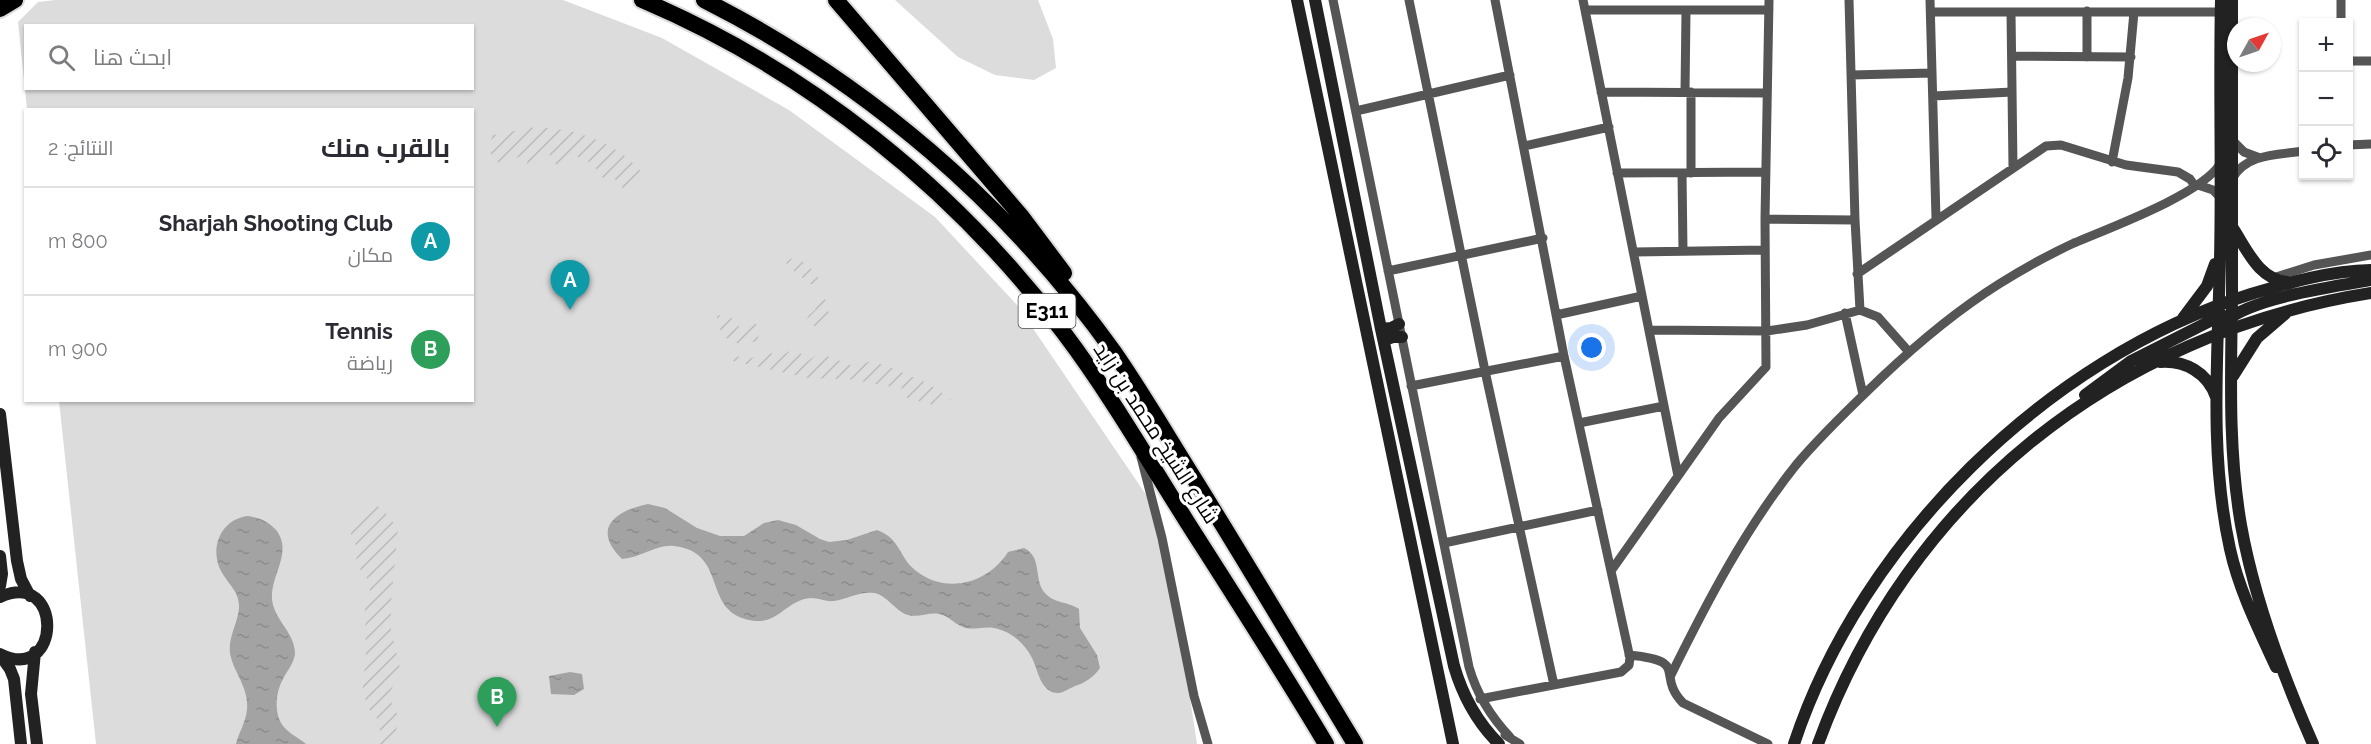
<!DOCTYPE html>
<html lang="ar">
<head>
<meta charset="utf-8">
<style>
  :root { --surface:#fff; --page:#f7f7f7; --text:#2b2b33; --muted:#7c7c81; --line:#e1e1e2; --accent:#000 }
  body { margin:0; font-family:Raleway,Cairo,sans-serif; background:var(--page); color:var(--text); direction:rtl }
  .controls { position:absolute; right:18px; top:18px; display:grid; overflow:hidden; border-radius:0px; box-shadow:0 2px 4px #0004 }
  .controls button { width:54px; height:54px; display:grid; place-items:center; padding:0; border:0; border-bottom:2px solid var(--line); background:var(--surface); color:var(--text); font:30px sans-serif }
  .compass { position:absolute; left:2227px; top:18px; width:54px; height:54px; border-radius:50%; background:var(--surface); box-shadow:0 2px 4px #0004; rotate:50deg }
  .you { position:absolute; left:1592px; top:348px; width:21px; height:21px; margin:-15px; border:4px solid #fff; border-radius:50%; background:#1a73e8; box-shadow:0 0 0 9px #1a73e833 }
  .badge { display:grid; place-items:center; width:39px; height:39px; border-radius:50%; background:var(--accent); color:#fff; font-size:20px; font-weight:700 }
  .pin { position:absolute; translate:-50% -50px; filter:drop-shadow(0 2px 3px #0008) }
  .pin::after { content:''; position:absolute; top:32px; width:21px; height:18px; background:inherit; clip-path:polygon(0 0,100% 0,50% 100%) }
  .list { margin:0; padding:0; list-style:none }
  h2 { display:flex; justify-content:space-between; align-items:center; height:78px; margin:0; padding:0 24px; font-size:26px }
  h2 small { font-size:20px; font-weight:400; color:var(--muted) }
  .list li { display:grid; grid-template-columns:39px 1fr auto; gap:18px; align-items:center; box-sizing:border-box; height:108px; padding:0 24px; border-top:2px solid var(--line) }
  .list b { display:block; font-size:22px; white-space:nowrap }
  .list p { margin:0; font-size:20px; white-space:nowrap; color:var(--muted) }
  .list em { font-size:20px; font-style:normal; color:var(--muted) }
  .icon { flex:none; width:33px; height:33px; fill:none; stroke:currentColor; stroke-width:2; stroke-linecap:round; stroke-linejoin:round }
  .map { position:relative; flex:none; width:2371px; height:744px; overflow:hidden; direction:ltr }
  .search { position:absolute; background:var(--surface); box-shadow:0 2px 4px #0004; left:24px; top:24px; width:450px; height:66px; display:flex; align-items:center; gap:15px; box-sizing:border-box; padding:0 21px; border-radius:0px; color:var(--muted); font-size:22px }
  .panel { position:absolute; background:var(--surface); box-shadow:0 2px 4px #0004; left:24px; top:108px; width:450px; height:294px; border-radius:0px; direction:rtl }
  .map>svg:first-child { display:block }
</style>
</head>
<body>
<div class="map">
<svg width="2371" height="744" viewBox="0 0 2371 744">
  <defs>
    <pattern id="garden-furrows" width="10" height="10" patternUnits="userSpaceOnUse" patternTransform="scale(1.5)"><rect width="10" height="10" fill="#dcdcdc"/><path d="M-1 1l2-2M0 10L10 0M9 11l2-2" fill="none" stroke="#bbb"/></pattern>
    <pattern id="water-ripples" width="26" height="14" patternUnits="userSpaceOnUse" patternTransform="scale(1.5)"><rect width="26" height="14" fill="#a3a3a3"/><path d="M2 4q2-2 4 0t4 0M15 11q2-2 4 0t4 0" fill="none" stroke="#8b8b8b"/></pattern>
  </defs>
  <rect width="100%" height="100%" fill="#fff"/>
  <path fill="#dcdcdc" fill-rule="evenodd" d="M56 0H563L662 38 789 110 935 217 1017 305 1151 502 1188 685 1197 744H96L59 401 472 400V110L27 109 18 22 38 2ZM26 26H472V88H26Z
    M895 0H1038L1053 39 1056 68 1034 80 995 75 958 57Z"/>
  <path fill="url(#garden-furrows)" d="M536 127C577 129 618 142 644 175 641 185 636 187 626 190L620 186 614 178H603C595 166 588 158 574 156L562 168 554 163 552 156 546 153 537 154V161L532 166 527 164 528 155C518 155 510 162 500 164 489 155 487 149 493 135Z
    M798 258 815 272 819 280 816 284H807C802 274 792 272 786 263L790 259Z
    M824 296C828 309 834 316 817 327L806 323 808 316 815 310 819 297Z
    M716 314 728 319 733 318 740 328 752 323 759 325 758 341 739 344 722 336Z
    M798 347 802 356 808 361 819 353 853 366 871 361 889 367 927 383 951 399 937 406 907 398 905 389 848 379 808 378 728 360 727 354 749 359 766 353 784 354Z
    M374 504 382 509 398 528 391 603V630L400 668 390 693 393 707 400 719 391 744H380V722L367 707 362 684 366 661 365 608 370 591 366 575 356 565 357 548 351 535 350 524 360 520Z"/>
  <path fill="url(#water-ripples)" d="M648 504 665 508 697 528 720 536H744L764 523 778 520 796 525 820 539 829 542 847 540 877 530C901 539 898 556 915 570 945 595 988 584 1008 552L1024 548C1043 557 1033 580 1045 593 1055 604 1067 601 1079 609L1080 628 1097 655 1100 668C1094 677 1085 683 1075 686 1070 688 1063 693 1058 693 1040 693 1038 669 1032 658 1025 644 1011 631 994 628 984 626 973 631 963 627 954 624 948 615 939 614 929 612 918 618 908 615 895 611 887 595 874 593 860 591 847 599 834 601 826 602 819 598 811 598 784 600 778 629 745 619 703 607 727 552 674 546 656 544 641 558 622 559 591 528 615 511 648 504Z
    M248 516C260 518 268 521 276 530 295 554 266 579 273 605 278 623 295 634 295 654 294 663 287 671 283 679 276 691 274 711 281 723 287 733 298 737 306 744H236C239 732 246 722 247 709 249 687 233 672 230 653 228 637 238 623 239 608 240 592 228 584 221 571 209 548 221 519 248 516Z
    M570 672 582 674 584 689 574 695 551 694 549 676Z"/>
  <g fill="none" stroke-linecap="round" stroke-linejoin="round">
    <defs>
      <path id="highway" d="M642 0C809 71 955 189 1064 333 1110 394 1148 460 1189 525 1235 597 1282 670 1326 744
        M704 0C867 82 1008 204 1114 352 1141 391 1165 432 1190 472 1246 562 1300 653 1355 744
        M836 0 1022 217 1064 273
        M0 9 15 0"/>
    </defs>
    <use href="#highway" stroke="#dbdbdb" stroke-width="20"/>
    <path stroke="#555" stroke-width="9" d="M1333 0 1469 667C1477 695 1490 716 1510 737
      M1409 0 1485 371 1554 685
      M1583 0 1678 476
      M1849 0 1855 220 1860 310
      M1930 0 1936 218
      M2341 0V22
      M1585 10H1769
      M2087 11V57
      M1931 12H2221
      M2011 12 2013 167
      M2012 56 2131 57
      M2348 61H2371
      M1851 75 1932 73
      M1601 92 1767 93
      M1685 92 1686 11
      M1933 96 2012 92
      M1356 111 1510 75
      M2232 140 2244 152 2260 158
      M2348 145 2371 144
      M1524 146 1609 127
      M2112 162 2128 78 2134 12
      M1617 173 1766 172
      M1682 173 1683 251
      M1691 173V92
      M2232 179C2246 153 2278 155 2304 151
      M2198 185 2213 190 2221 198
      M1765 219 1855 220
      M1634 252 1765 250
      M1388 271 1543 238
      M1857 274 2046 146 2061 145 2126 165 2178 172 2190 179 2195 186
      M2273 278 2314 265 2371 255
      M1845 313 1863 395
      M1556 315 1642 296
      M1649 330 1767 331 1807 325 1860 310 1878 317 1909 352
      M1411 386 1564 356
      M1579 423 1664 406
      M1141 457 1162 538 1194 696 1208 744
      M1444 543 1598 510
      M1611 571 1719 418 1766 367 1765 219 1769 0
      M1629 655C1691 661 1655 674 1683 703L1768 744
      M1671 675C1707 602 1745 529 1796 465 1822 434 1852 406 1882 377 1918 343 1956 311 1999 284 2023 269 2048 255 2074 243 2109 228 2202 194 2220 164
      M1480 699 1621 672 1629 665 1630 658 1564 356 1495 0
      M1505 735 1520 744"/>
    <path stroke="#222" stroke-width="12" d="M1297 0 1453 744
      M1315 0 1381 329 1454 666C1463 697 1477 722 1499 744
      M2221 0C2219 86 2222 173 2220 259 2218 355 2209 454 2230 549 2239 590 2258 628 2276 667
      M2232 0C2232 100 2232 199 2232 299 2231 374 2228 450 2241 525 2254 598 2283 676 2313 744
      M2232 227C2247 249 2258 279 2287 282
      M2183 318 2207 286 2215 264
      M2226 321C2252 298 2336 286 2371 280
      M1381 329 1391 328 1399 324
      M1384 340 1393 337H1402
      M2160 362C2185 360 2208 373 2216 397
      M2233 376 2257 338 2285 314
      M2085 395 2131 361 2222 315
      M0 414 17 561 21 579 30 596
      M0 556 2 574 0 586
      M0 597C64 568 62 685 0 654
      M35 652 31 694 37 744
      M0 655 10 669 14 679 21 744
      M1794 744C1861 541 2047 358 2251 294 2291 282 2329 271 2371 270
      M1818 744C1908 498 2113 334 2371 293"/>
    <use href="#highway" stroke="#000" stroke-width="16"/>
  </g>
  <g text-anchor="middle" stroke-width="6" stroke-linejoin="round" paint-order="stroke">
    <rect fill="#fff" stroke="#4c4c4c" stroke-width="1.5" x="1018.5" y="294" width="57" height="34" rx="4.5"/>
    <g font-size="20" font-weight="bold" fill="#000">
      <text x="1047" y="318">E311</text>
    </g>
    <g font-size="21" fill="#000" stroke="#fff">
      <text transform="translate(1156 433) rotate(57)" y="7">شارع الشيخ محمد بن زايد</text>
    </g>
  </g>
</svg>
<div class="controls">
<button>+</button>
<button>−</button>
<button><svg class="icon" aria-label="locate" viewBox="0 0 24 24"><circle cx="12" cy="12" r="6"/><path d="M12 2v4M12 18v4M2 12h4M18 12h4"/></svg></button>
</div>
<svg class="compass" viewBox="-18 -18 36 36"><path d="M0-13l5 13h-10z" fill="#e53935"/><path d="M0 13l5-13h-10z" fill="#7c7c81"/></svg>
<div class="you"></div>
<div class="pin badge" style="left:570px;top:310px;background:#0f9aa8">A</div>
<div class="pin badge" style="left:497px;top:727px;background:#2e9e5b">B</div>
<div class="search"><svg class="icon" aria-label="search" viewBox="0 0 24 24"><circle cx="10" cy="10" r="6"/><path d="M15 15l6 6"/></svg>ابحث هنا</div>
<section class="panel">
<h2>بالقرب منك<small>النتائج: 2</small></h2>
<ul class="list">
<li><span class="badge" style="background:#0f9aa8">A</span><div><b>Sharjah Shooting Club</b><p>مكان</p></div><em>800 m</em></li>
<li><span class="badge" style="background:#2e9e5b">B</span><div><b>Tennis</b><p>رياضة</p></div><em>900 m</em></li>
</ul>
</section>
</div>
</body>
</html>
